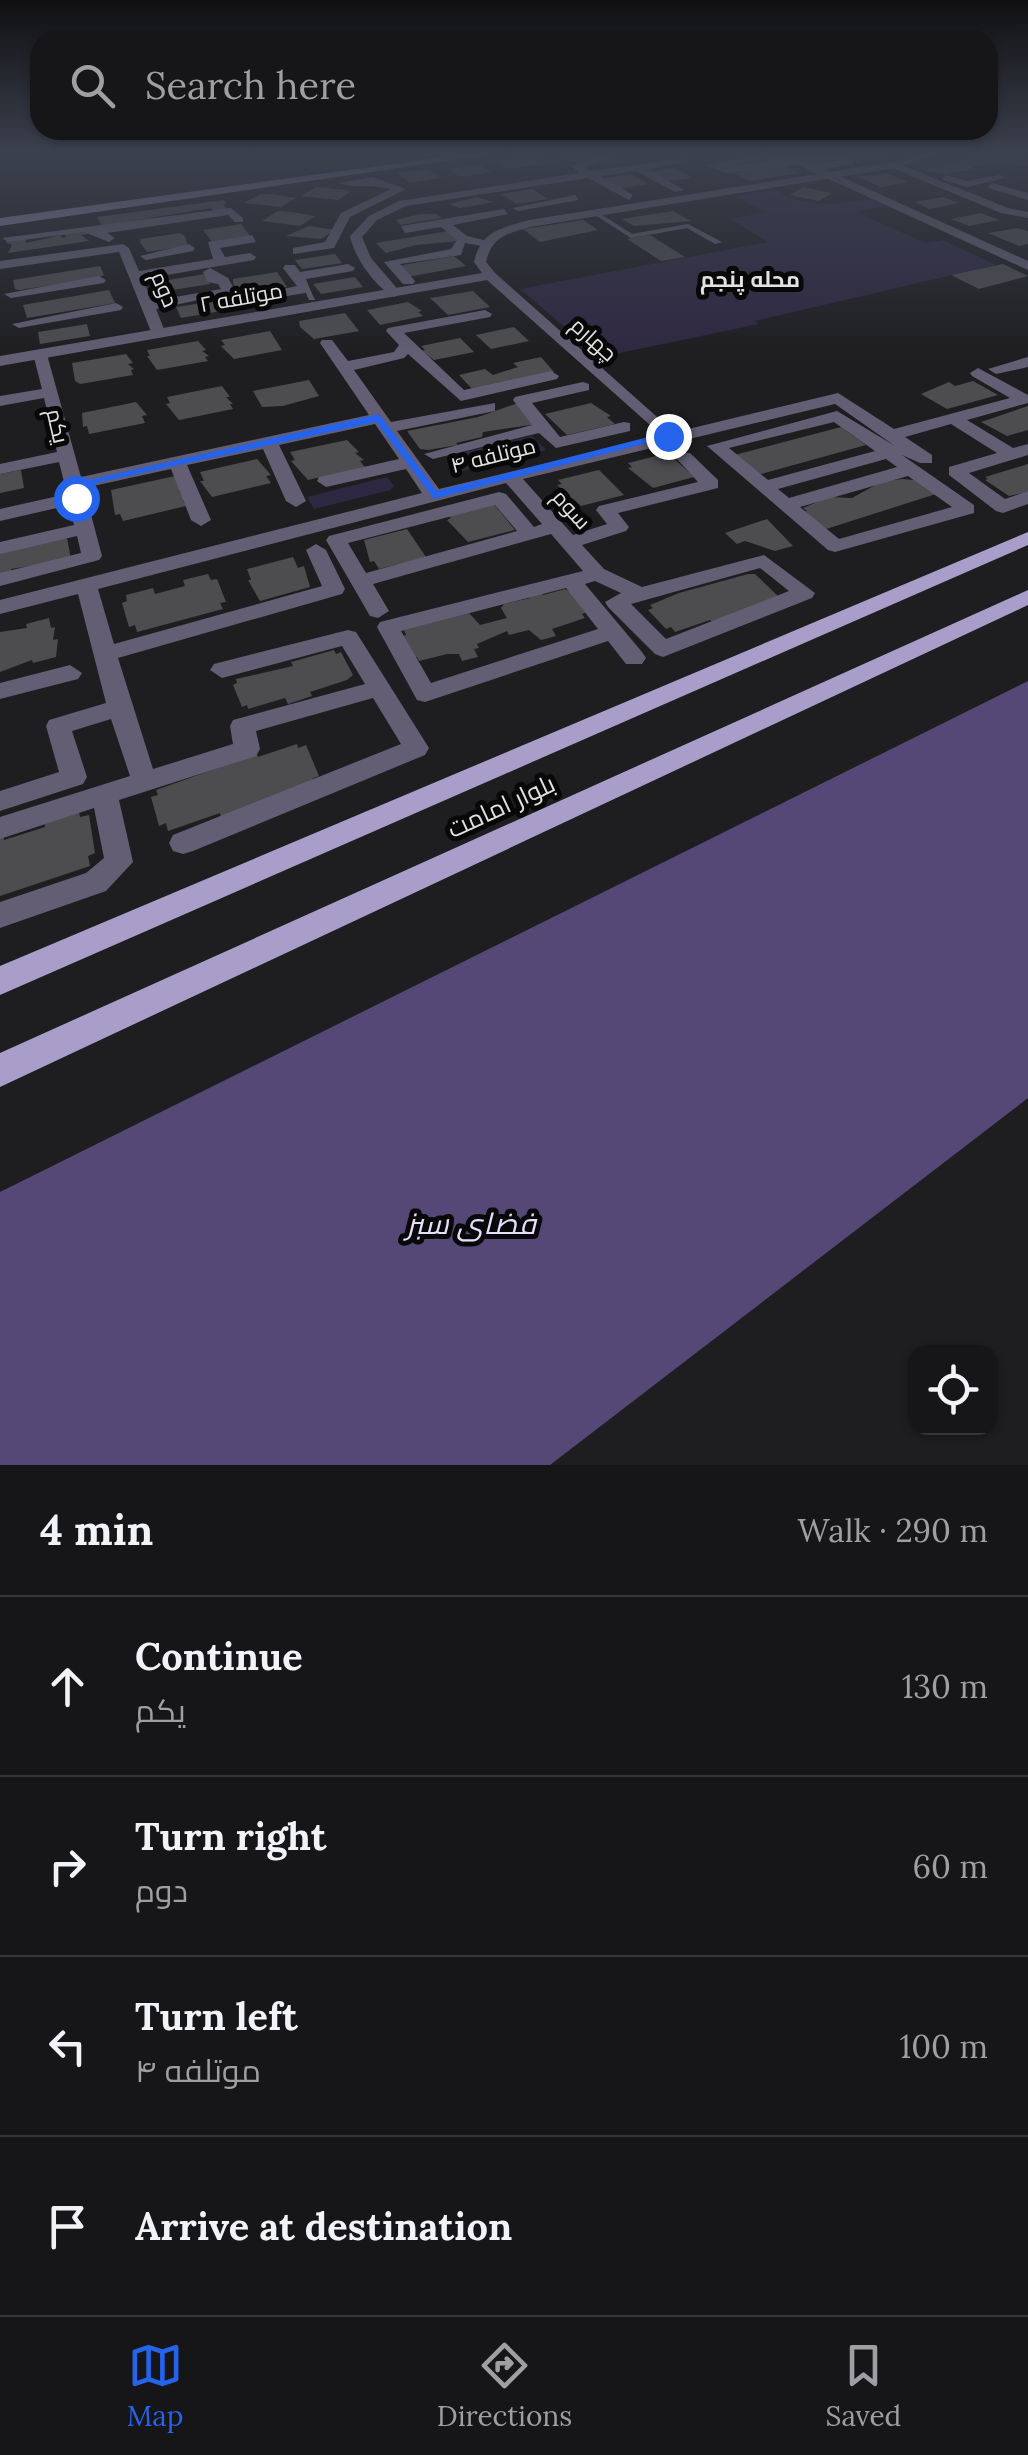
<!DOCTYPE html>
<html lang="en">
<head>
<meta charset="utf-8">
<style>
  :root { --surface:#161618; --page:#232325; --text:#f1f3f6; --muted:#9e9fa2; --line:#353537; --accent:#2563eb }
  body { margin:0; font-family:Lora,Cairo,serif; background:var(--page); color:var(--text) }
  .controls { position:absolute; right:30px; bottom:30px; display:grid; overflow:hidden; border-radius:20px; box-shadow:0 2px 8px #0004 }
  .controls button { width:90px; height:90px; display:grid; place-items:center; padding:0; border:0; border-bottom:2px solid var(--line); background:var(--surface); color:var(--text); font:50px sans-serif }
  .stop { position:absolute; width:30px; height:30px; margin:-22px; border:8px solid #2563eb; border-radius:50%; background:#fff }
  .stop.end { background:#2563eb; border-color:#fff; box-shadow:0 2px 10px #0008 }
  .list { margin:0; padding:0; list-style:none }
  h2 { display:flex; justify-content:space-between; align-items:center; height:130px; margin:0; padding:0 40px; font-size:42px }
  h2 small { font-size:32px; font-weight:400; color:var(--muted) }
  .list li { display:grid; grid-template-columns:65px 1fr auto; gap:30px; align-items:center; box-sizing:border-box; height:180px; padding:0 40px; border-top:2px solid var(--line) }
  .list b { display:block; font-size:38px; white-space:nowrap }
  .list p { margin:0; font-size:32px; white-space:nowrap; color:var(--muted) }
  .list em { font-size:32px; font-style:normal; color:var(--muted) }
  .icon { flex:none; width:55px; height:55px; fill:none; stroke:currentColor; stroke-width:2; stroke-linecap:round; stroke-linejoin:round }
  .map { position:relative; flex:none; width:1028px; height:1465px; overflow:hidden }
  .search { position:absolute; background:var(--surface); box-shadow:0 2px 8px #0004; left:30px; right:30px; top:30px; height:110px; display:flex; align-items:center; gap:25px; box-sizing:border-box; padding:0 35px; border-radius:30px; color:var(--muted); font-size:38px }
  .sheet { height:850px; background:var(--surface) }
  nav { display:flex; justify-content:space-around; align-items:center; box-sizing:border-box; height:140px; border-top:2px solid var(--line); background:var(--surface); font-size:28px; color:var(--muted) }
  nav a { display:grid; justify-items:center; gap:5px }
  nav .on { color:var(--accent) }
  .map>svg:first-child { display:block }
</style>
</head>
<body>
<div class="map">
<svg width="1028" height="1465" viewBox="0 0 1028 1465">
  <rect width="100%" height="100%" fill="#1e1e20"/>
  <path fill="#2f2842" d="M775 190C789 198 805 203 822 204 847 206 864 194 888 205L857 212 925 243 943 240 996 265 755 321 759 324 600 357 520 289 768 242 730 219 765 212 735 196Z
    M532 436 546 450 459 472 446 456Z
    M387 477 394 486 390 490 314 509 307 497Z"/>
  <path fill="#554876" d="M1028 681V1098L550 1465H0V1192Z"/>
  <path fill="#4d4d4f" d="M593 152 601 158 572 162 556 153Z
    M860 152H883L892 156 852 161 839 156Z
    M541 155 553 163 507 169 495 161Z
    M977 157 1028 159V165L988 163 971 167 977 169 946 174 918 169Z
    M478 164 491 172 460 177 448 169Z
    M784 165 801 173 750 181 733 173Z
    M675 168 692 178 663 182 645 173Z
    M428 169 441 178 410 183 397 173Z
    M886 173 908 182 881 187 858 177Z
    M631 174 648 184 617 189 600 179Z
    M316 187 329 188 351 191 338 200 301 196Z
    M803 187 832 193 819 201 790 195Z
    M532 189 548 199 517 204 500 194Z
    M260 194H274L296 198 281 207 244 203Z
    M477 197 494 202 460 208 449 204Z
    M943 197 959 203 930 209 914 202Z
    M224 200 226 203 223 206 230 209 214 211 211 208 102 226 97 217Z
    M278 211 292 212 315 216 300 226 262 221Z
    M673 211 691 221 634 226 622 219Z
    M981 213 999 220 969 226 951 219Z
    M420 214H436L442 218 401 225 396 220Z
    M583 220 598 230 540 242 523 229Z
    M241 224 251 237 213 243 203 230Z
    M309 226 335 230 321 239 286 236Z
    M1018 228 1028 231V244L1019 246 988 233Z
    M86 230 88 234 81 235 89 241 8 253 12 245 5 242 25 239 26 243 61 235 62 238 66 237 64 233Z
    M449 231 460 241 416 245 386 253 376 243Z
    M180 233 185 236 188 246 147 252 140 242V239Z
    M650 235 685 257 661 261 627 239Z
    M335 254 342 263 302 269 295 260Z
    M454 256 466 266 408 277 397 266Z
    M1003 264 1028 276 979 289 951 275Z
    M100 266 104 275 97 278 20 290 15 289 13 280Z
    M277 272 287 287 245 294 233 284V279Z
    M205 274 210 284 166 291 162 281Z
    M355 277 363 287 321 294 313 284Z
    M109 290 115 303 27 318 23 305Z
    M473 291 490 307 448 315 430 298Z
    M221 300 227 310 181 318 176 307Z
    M408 302 422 311 418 312 423 316 380 325 367 310Z
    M345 313 359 331 314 339 300 327 299 321Z
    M87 324 90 336 40 344 38 332Z
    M514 327 529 341 491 349 476 335Z
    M270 331 282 350 234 359 221 346 225 345 221 340Z
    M460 338 474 352 434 360 422 351 425 350 421 346Z
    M198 341 206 350 202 351 209 356 205 357 208 361 157 370 147 356H150L147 350Z
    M126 354 133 363 128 364 134 369 131 370 133 375 80 384 75 381 72 363Z
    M541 357 554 372 473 390 459 375 485 369 493 375 518 367 513 363Z
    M309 380 319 396 283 406 262 407 253 391Z
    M973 381 998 395 947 409 921 394 949 382 955 386Z
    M222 386 230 397H226L233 404H230L233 409 179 420 166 404 170 403 167 397Z
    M136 402 147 415 142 416 145 423 89 434 87 426 83 427 82 413Z
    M518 403 538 424 483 432 482 437 456 443 458 445 428 450 420 449 407 431 478 417Z
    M591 403 611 416 607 417 615 424 567 435 545 414Z
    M1028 406V430L1007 436 981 422Z
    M841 427 866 445 754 476 731 456Z
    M347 440 359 452 355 453 364 460 360 461 365 467 308 480 291 461 295 460 290 452Z
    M668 453 694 477 653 488 628 468 632 467 628 463Z
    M257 459 271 475 266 476 271 483 212 497 200 481H204L200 472Z
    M1028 464V492L1009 496 985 480 988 479 985 477Z
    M21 470 24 488 0 493V474Z
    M599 470 624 495 581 506 557 485 562 484 558 480Z
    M175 476 184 490 179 491 187 499 183 500 186 506 123 521 120 514 115 515 111 490Z
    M903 479 914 480 936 494 823 530 801 513 807 511 803 508 829 497 852 498 883 481Z
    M493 503 515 530 468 542 447 520 451 518 448 514Z
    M767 519 793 546 775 551 745 541 737 544 725 533Z
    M407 529 426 557 379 569 374 561 370 562 364 540Z
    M67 538 71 559 11 569 12 573 0 576V548Z
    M293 557 298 568 304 566 310 587 260 601 248 580H251L247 569Z
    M208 574 211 580 217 579 226 602 220 603 223 609 137 632 135 625 129 627 122 603 127 601 126 595 153 588 155 594 185 586 183 580Z
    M748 574H755L778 596 714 623 710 620 675 632 671 627 666 629 648 610 653 608 650 605 679 593Z
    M565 589 573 593 587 612 582 614 585 618 552 629 556 636 541 640 529 630 509 635 507 631 477 644 479 648 474 649 478 657 462 661 459 654H447L419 661 417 657 412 658 401 637 406 635 404 630 469 613 480 625 507 618 501 608 504 604 530 598 527 594 540 590 543 595Z
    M49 618 51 628 55 627 53 640 58 639 56 657 33 663 32 660 0 672V632L27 628 26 624Z
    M334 650 336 654 341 652 353 675 347 680 310 692 312 696 288 704 285 698 248 709 247 705 242 707 233 685 237 683 236 679 293 666 291 662Z
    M297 744 298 748 306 745 319 776 312 779 313 782 221 818 220 813 168 831 166 823 159 826 151 797 158 795 156 790 257 754 258 757Z
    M78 807 80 817 89 815 95 853 88 856 90 866 0 896V831L3 830 4 840 45 827 44 818Z"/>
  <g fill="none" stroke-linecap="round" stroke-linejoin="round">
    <path fill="#635e73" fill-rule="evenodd" d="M592 211H596L632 234 688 224 722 242 715 244 687 228 631 238 592 213Z
      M303 287H309L315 300H309Z"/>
    <path fill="#635e73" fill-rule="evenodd" d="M591 152H604L612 158 584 167 591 171 688 158V162L648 169 684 190 675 192 636 171 600 176 633 195 629 200 588 178 406 206 377 220 362 237 371 258 401 293 394 297C374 286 355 258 350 236L369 216 399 201 579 173 570 166 598 157Z
      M765 153C795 163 825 148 854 160V164L824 169 1028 261V270L798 165 725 173 707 165ZM764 159 768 161 724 166ZM835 159 838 161 811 163Z
      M894 162 1008 208 1028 212V218L1001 213 890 167Z
      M946 175 967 181 1000 175 1005 178 967 187 942 180Z
      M373 177 406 189 350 217 334 248 293 254V248L325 242 341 213 391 189C373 184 352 189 339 183Z
      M992 183 1028 193V200L988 188Z
      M575 195 579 200 518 211 512 208Z
      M231 208 243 218V222H235L228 215 107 233 115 238 109 242 84 232 8 242 2 238Z
      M504 209 508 214 453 225 467 236 488 241V247L465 243 461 255 400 264 415 281 413 284H403L384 262 451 249 457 240 441 227 405 233 401 226Z
      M252 235 256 242 220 248 225 257 250 253 256 257 254 260 143 279 152 301 221 289 218 284 208 282 203 272 210 268 228 278 236 292 156 309 166 334 159 338 152 334 119 252 0 269V261L123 244 129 248 139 271 213 259 208 242Z
      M189 244 195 248 193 251 146 260 140 256Z
      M348 264 355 268 353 271 306 279 311 292 234 305 227 301 297 286 283 268 285 265H295L300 272Z
      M99 276 106 280 104 283 11 298 4 294Z
      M116 303 123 307 121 310 19 328 12 324Z
      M485 310 492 314 490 317 404 333 464 390 551 371 559 376 557 379 461 401 408 354 404 358 354 370 391 422 495 403V411L397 431 439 489 838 393 894 429 1010 398 972 376 970 373 978 368 1028 395V403L967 420 1013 448 1028 444V455L969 473 1005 499 1028 491V504L1003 513 996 511 949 475V467L997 453 951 424 905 437 932 455V463H920L902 455 974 505V513L835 552 828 550 707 446 837 411 895 446 835 404 523 479 573 535 607 524 596 510 599 506 698 482 675 457 678 453H690L718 480V488L618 513 629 527 626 531 582 545 604 569 642 587 764 555 815 593 812 598 663 657 655 654 608 607 605 602 621 593 595 581 585 584 642 652 646 658 642 664H626L608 641 425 702 417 700 377 627 380 622 583 571 551 534 373 584 389 611 378 618 370 616 326 540 329 536 499 492 506 494 534 527 542 524 506 483 98 589 114 644 322 586 306 550 316 544 326 550 345 589 342 594 118 658 153 769 233 744 230 726 233 720 365 684 342 646 222 678 210 670 214 664 348 630 356 632 429 748 425 755 193 851 183 854 173 851 169 843 173 835 401 744 373 698 256 731 260 749 256 756 119 800 133 862 106 891 0 928V902L86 873 104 858 94 808 0 839V817L130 776 111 719 72 731 87 777 83 784 0 811V791L59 772 46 726 49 720 106 703 78 594 0 614V600L422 493 406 469 326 487 317 481 319 477 399 459 375 424 279 445 306 501 296 507 286 501 263 449 187 465 211 520 201 526 191 520 171 469 84 488 102 556 99 560 0 586V573L81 553 77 536 0 554V542L74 525 70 505 0 521V509L67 494 59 462 0 474V464L57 452 44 398 0 406V396L42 389 33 354 46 351 81 477 369 415 320 343 322 340H332L348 361 394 352 399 345 386 331 388 328ZM834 422 875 451 768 480 729 448ZM886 459 897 467 789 498 778 489ZM908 476 952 507 839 539 800 507ZM495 505 517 531 366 573 348 543ZM760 568 789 591 666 639 631 604ZM566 588 598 629 431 683 401 631Z
      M1028 357V367L996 374 988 369Z
      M583 382 589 384V390L532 403 560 437 624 422 630 423V431L556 448 539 433 433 459 424 454 532 425 513 400 515 397Z
      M70 665 82 673 78 679 0 699V683Z"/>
    <path fill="#635e73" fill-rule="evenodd" d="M928 152H945L894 168 530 227C507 234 492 236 486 262L495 273 674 432V440L668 441 487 280 0 366V356L482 273 474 262C481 231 501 228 529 220L893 162Z"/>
    <path fill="#8a82a4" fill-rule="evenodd" d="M480 152H509L0 226V218Z"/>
    <path fill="#a89ec9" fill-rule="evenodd" d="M1028 532V545L0 995V966Z
      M1028 590V605L0 1087V1053Z"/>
  </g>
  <linearGradient id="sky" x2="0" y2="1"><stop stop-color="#101012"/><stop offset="0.43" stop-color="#3b414e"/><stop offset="1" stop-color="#3b414e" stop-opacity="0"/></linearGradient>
  <rect width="1028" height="357" fill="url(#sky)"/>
  <path fill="#2563eb" d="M379 414 437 491 668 432 674 436 434 499 376 422 78 487 82 498 76 502 69 498 66 485Z"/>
  <g text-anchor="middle" stroke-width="10" stroke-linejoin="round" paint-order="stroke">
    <g font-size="22" font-weight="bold" fill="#e2e1e3" stroke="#080809">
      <text x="750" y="287">محله پنجم</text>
    </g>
    <g font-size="22" fill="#e2e1e3" stroke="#080809">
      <text transform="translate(165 289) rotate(67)" y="8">دوم</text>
      <text transform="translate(241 297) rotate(-10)" y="8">موتلفه ۲</text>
      <text transform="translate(594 339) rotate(42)" y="8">چهارم</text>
      <text transform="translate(58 426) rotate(77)" y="8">یکم</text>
      <text transform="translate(493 455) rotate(-14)" y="8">موتلفه ۴</text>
      <text transform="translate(572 509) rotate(48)" y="8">سوم</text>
    </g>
    <g font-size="25" fill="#e2e1e3" stroke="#080809">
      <text transform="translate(501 806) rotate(-25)" y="9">بلوار امامت</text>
    </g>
    <g font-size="30" font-style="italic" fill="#e5defc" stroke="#080809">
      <text x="471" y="1234">فضای سبز</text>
    </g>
  </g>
</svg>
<div class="controls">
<button><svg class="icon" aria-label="locate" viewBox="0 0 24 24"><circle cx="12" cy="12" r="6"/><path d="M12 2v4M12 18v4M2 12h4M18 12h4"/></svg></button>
</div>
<div class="stop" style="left:76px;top:498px"></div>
<div class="stop end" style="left:668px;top:436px"></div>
<div class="search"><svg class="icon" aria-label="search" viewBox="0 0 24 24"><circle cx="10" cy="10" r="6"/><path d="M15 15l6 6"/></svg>Search here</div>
</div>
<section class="sheet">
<h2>4 min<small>Walk · 290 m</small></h2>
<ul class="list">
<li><svg class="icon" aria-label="ahead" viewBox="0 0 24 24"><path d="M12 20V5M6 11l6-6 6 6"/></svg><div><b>Continue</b><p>یکم</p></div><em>130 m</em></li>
<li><svg class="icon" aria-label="right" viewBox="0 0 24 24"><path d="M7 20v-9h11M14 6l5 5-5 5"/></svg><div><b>Turn right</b><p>دوم</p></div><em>60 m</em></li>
<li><svg class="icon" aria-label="left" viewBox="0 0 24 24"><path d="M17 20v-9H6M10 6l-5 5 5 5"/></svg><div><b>Turn left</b><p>موتلفه ۴</p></div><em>100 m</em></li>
<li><svg class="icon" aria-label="arrive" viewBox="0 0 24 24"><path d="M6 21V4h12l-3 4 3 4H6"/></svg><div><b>Arrive at destination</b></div></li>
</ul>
</section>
<nav>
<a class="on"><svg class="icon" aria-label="map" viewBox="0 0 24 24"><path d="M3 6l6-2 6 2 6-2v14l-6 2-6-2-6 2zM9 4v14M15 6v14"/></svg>Map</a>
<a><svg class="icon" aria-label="directions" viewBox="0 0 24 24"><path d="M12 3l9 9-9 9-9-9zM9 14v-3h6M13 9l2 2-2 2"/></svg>Directions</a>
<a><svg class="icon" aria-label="saved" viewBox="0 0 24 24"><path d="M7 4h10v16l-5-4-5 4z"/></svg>Saved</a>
</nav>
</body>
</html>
